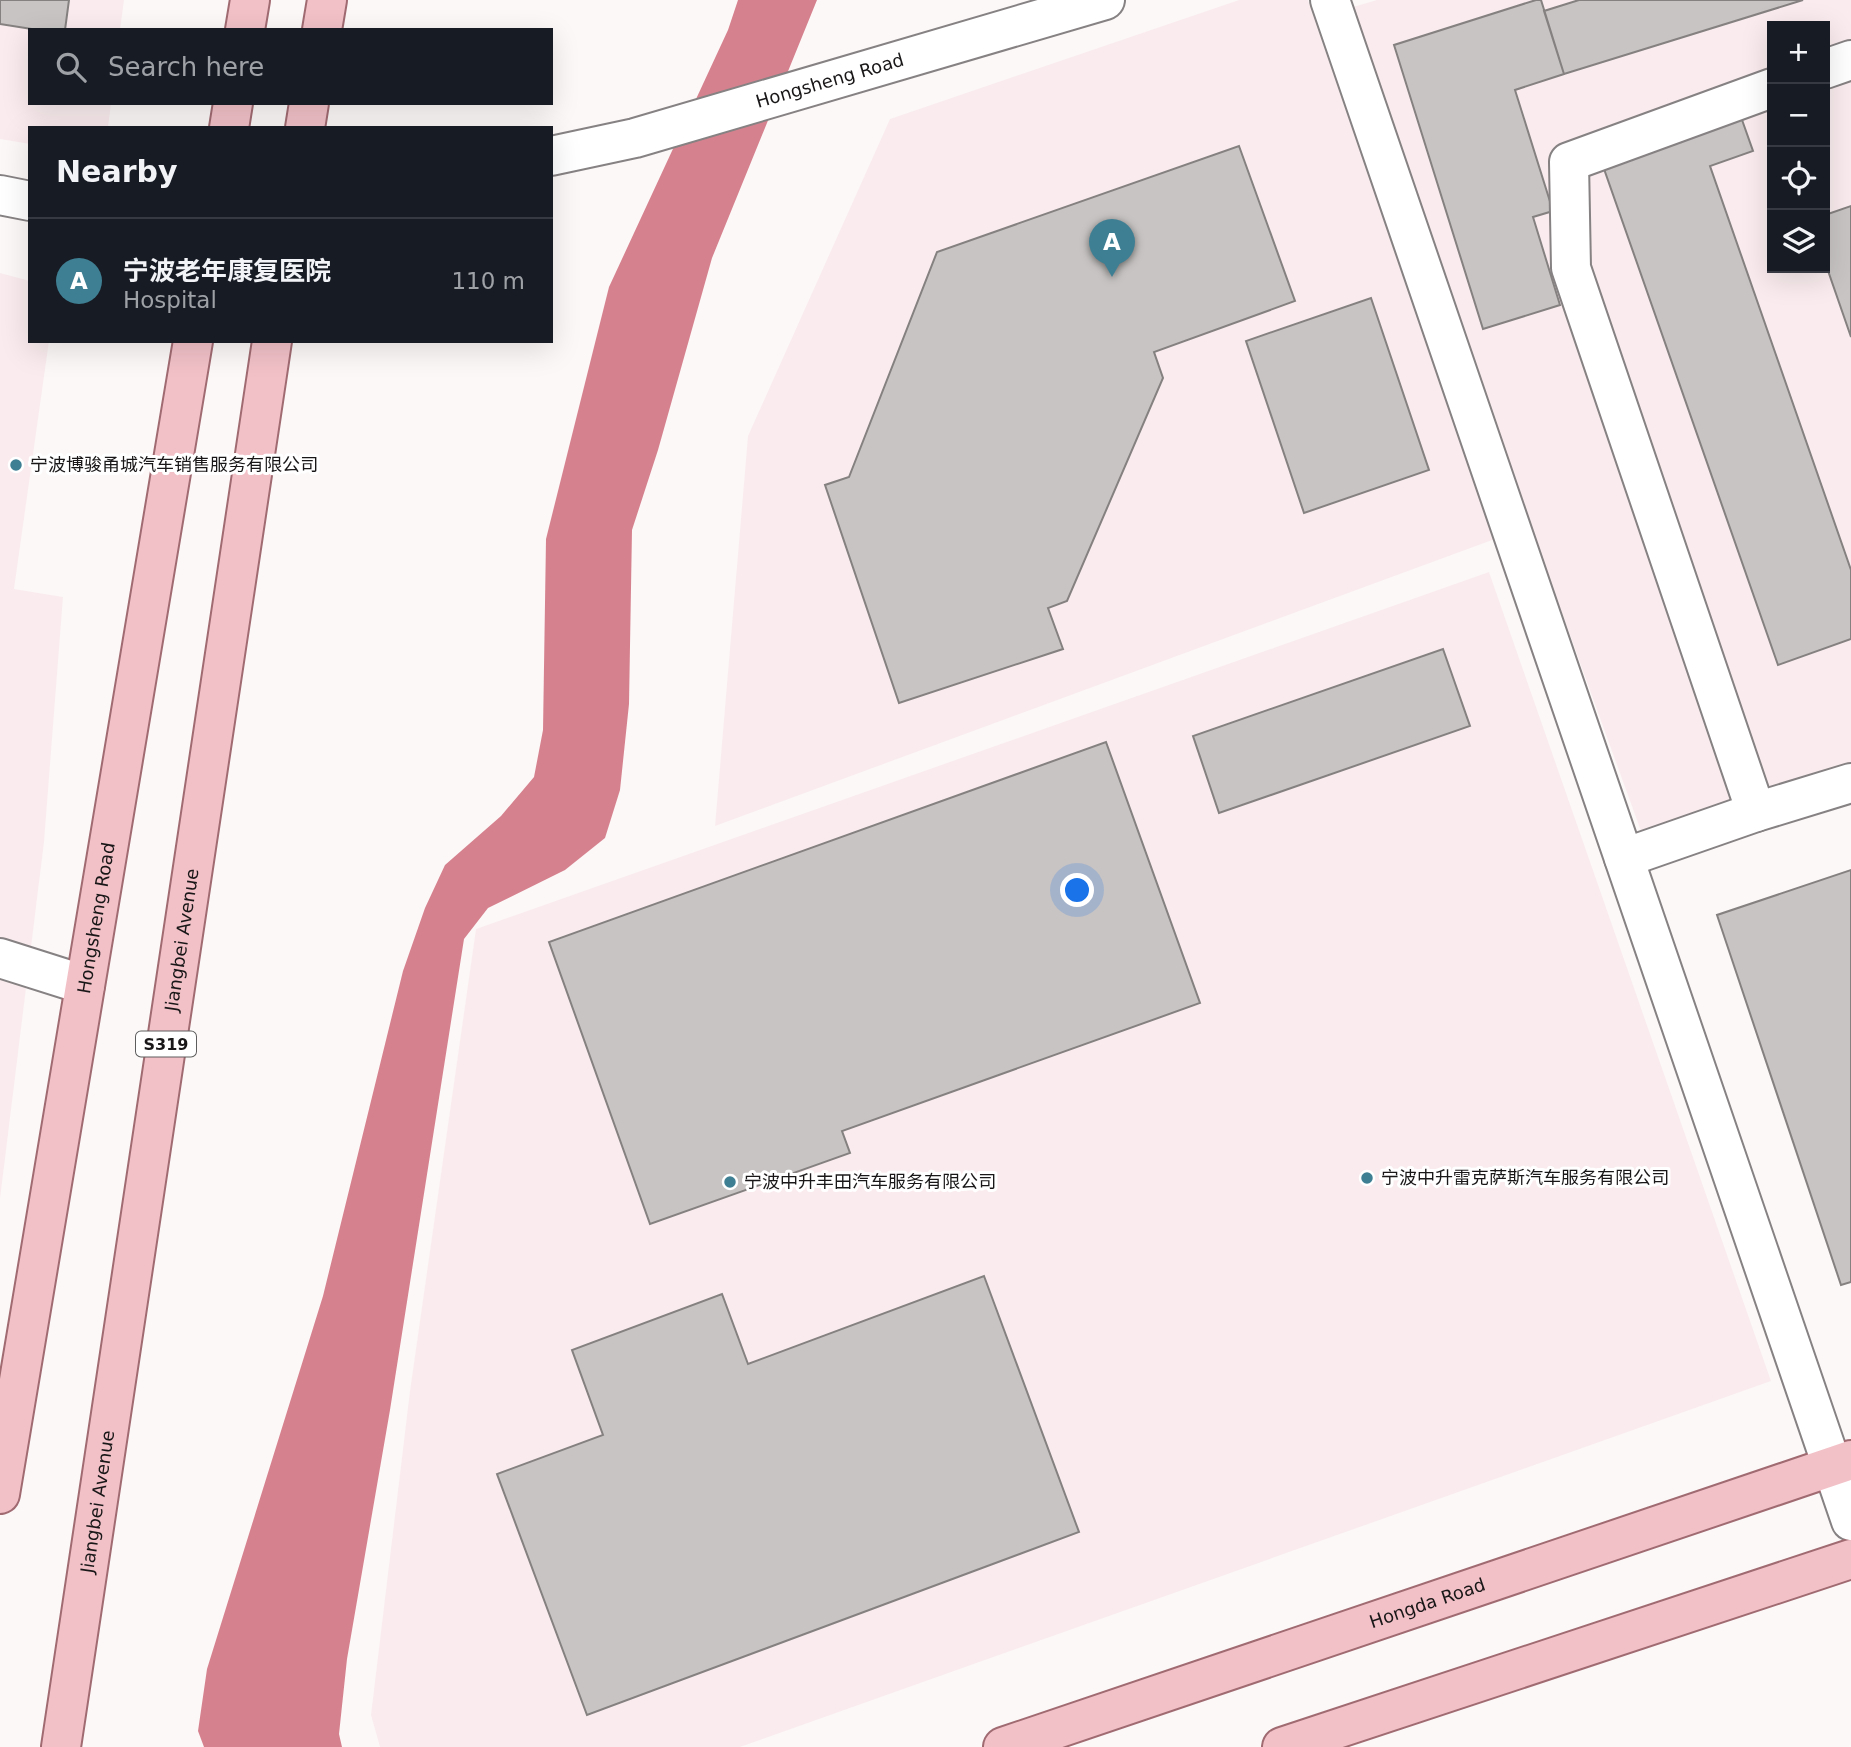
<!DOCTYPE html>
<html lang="en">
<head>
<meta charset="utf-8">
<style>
  :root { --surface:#171b24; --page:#20242c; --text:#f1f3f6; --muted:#9ea1a6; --line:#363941; --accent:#3f7f93 }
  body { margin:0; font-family:"DejaVu Sans","Noto Sans SC",sans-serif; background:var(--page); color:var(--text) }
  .controls { position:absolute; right:21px; top:21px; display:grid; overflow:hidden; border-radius:0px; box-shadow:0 7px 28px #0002 }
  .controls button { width:63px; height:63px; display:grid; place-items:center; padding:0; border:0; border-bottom:2px solid var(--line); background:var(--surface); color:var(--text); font:35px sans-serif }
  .you { position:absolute; left:1078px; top:891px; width:24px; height:24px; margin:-18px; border:5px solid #fff; border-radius:50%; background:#1a73e8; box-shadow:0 0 0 10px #1a73e833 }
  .badge { display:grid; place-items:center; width:46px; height:46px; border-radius:50%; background:var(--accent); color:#fff; font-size:23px; font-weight:700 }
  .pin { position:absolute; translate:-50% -58px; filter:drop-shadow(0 2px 4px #0008) }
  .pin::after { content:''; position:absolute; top:37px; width:24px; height:21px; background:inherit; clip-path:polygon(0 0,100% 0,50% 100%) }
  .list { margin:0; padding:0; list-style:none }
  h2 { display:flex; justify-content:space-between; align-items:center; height:91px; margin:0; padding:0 28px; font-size:30px }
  h2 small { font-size:23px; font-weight:400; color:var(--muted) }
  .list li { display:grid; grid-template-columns:46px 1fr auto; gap:21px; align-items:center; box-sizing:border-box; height:126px; padding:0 28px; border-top:2px solid var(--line) }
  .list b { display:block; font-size:26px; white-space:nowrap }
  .list p { margin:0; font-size:23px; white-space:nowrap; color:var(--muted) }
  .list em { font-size:23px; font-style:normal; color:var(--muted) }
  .icon { flex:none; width:38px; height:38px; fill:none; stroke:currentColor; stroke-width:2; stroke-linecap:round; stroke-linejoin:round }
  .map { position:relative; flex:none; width:1851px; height:1747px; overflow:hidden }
  .search { position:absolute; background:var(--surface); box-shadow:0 7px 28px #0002; left:28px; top:28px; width:525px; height:77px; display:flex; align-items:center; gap:18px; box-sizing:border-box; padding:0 24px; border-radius:0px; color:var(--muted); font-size:26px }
  .panel { position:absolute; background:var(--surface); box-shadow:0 7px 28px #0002; left:28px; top:126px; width:525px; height:217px; border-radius:0px }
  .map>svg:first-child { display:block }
</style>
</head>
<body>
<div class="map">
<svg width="1851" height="1747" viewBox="0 0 1851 1747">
  <rect width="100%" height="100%" fill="#fcf8f8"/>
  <path fill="#faecee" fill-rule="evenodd" d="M0 0H124L120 30H30V103H111L108 128H30V144L0 139Z
    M1239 0H1308L1495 539 715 826 748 436 890 119Z
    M1377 0H1851V774L1646 845 1470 359 1353 7ZM1772 26H1825V268H1772Z
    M0 273 30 281V341H49L14 589 63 597 44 842 0 1199Z
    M1489 572 1771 1381 740 1747H380L371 1715 410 1391 476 929Z"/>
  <path fill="#d6828e" d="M738 0H817L712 258 658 450 632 530 629 704 620 790 605 838 565 870 488 908 464 939 390 1410 347 1659 339 1734 342 1747H204L198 1731 207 1669 323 1296 403 971 425 908 445 865 501 816 534 777 543 730 546 539 609 287 728 30Z"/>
  <path fill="#c8c4c4" stroke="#858181" stroke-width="2" d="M0 0H69L65 30H38L0 24Z
    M1536 0H1541L1564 74 1515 90 1553 211 1533 217 1560 305 1483 329 1394 45Z
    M1579 0H1803L1564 74 1544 11Z
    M1741 117 1753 151 1710 166 1851 570V639L1778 665 1603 166Z
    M1239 146 1295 301 1154 352 1163 378 1067 601 1048 608 1063 649 899 703 825 485 849 477 937 252Z
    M1851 206V337L1825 262V215Z
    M1371 298 1429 470 1304 513 1246 341Z
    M1443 649 1470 726 1219 813 1193 736Z
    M1106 742 1200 1003 842 1131 850 1153 650 1224 549 942Z
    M1851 870V1282L1841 1285 1717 915Z
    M984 1276 1079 1532 587 1715 497 1474 603 1435 572 1350 722 1294 748 1364Z"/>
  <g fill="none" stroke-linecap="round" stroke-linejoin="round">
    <defs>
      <g id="minor">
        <path d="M1330 0 1851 1521"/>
        <path d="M1825 69 1851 60"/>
        <path d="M1772 88 1569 162 1571 268 1756 812 1851 783"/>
        <path id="s1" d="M551 156 635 138 1105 0"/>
        <path d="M0 195 30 201"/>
        <path d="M1624 858 1756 812"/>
        <path d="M0 958 85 985"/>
      </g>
      <g id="major">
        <path d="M245 30 250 0"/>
        <path d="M322 30 327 0"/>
        <path d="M229 128 233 103"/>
        <path d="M305 128 309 103"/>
        <path id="s2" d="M0 1494 193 341"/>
        <path id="s3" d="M61 1747 272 341"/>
        <path id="s4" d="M1003 1747 1851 1460"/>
        <path d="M1282 1747 1851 1559"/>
      </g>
    </defs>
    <use href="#minor" stroke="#868182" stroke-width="42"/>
    <use href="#major" stroke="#a16b72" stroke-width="42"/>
    <use href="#minor" stroke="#fff" stroke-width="38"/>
    <use href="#major" stroke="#f2c1c8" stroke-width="38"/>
  </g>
  <g fill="#3f7f93" stroke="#fff" stroke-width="2.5">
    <circle cx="16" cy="465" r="7"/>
    <circle cx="1367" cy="1178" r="7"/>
    <circle cx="730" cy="1182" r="7"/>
  </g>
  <g text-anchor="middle" stroke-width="6" stroke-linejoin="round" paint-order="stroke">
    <rect fill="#fff" stroke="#5e5d5d" stroke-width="2" x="136" y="1031.5" width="60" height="25" rx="5"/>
    <g font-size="16" font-weight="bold" fill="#191717">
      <text x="166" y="1050">S319</text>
    </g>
    <g font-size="18" fill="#191717" stroke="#fff">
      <text dy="6" stroke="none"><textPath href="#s1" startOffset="289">Hongsheng Road</textPath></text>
      <text dy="6" stroke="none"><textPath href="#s2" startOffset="584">Hongsheng Road</textPath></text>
      <text dy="6" stroke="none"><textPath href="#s3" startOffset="816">Jiangbei Avenue</textPath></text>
      <text dy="6" stroke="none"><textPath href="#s3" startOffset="248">Jiangbei Avenue</textPath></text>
      <text dy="6" stroke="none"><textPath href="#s4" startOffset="448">Hongda Road</textPath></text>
    </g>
    <g font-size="18" fill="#191717" stroke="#fff" text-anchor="start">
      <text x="30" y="471">宁波博骏甬城汽车销售服务有限公司</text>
      <text x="1381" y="1184">宁波中升雷克萨斯汽车服务有限公司</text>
      <text x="744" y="1188">宁波中升丰田汽车服务有限公司</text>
    </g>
  </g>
</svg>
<div class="controls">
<button>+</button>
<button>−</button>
<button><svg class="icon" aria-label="locate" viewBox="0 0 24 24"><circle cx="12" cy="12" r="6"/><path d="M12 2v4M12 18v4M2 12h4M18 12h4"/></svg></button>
<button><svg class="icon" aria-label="layers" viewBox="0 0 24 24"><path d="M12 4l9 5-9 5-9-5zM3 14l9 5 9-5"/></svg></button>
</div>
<div class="you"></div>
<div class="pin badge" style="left:1112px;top:277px">A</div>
<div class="search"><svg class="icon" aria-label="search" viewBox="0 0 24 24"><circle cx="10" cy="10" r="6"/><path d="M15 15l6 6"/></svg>Search here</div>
<section class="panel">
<h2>Nearby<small></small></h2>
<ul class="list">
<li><span class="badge">A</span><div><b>宁波老年康复医院</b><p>Hospital</p></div><em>110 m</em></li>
</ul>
</section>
</div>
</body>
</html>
